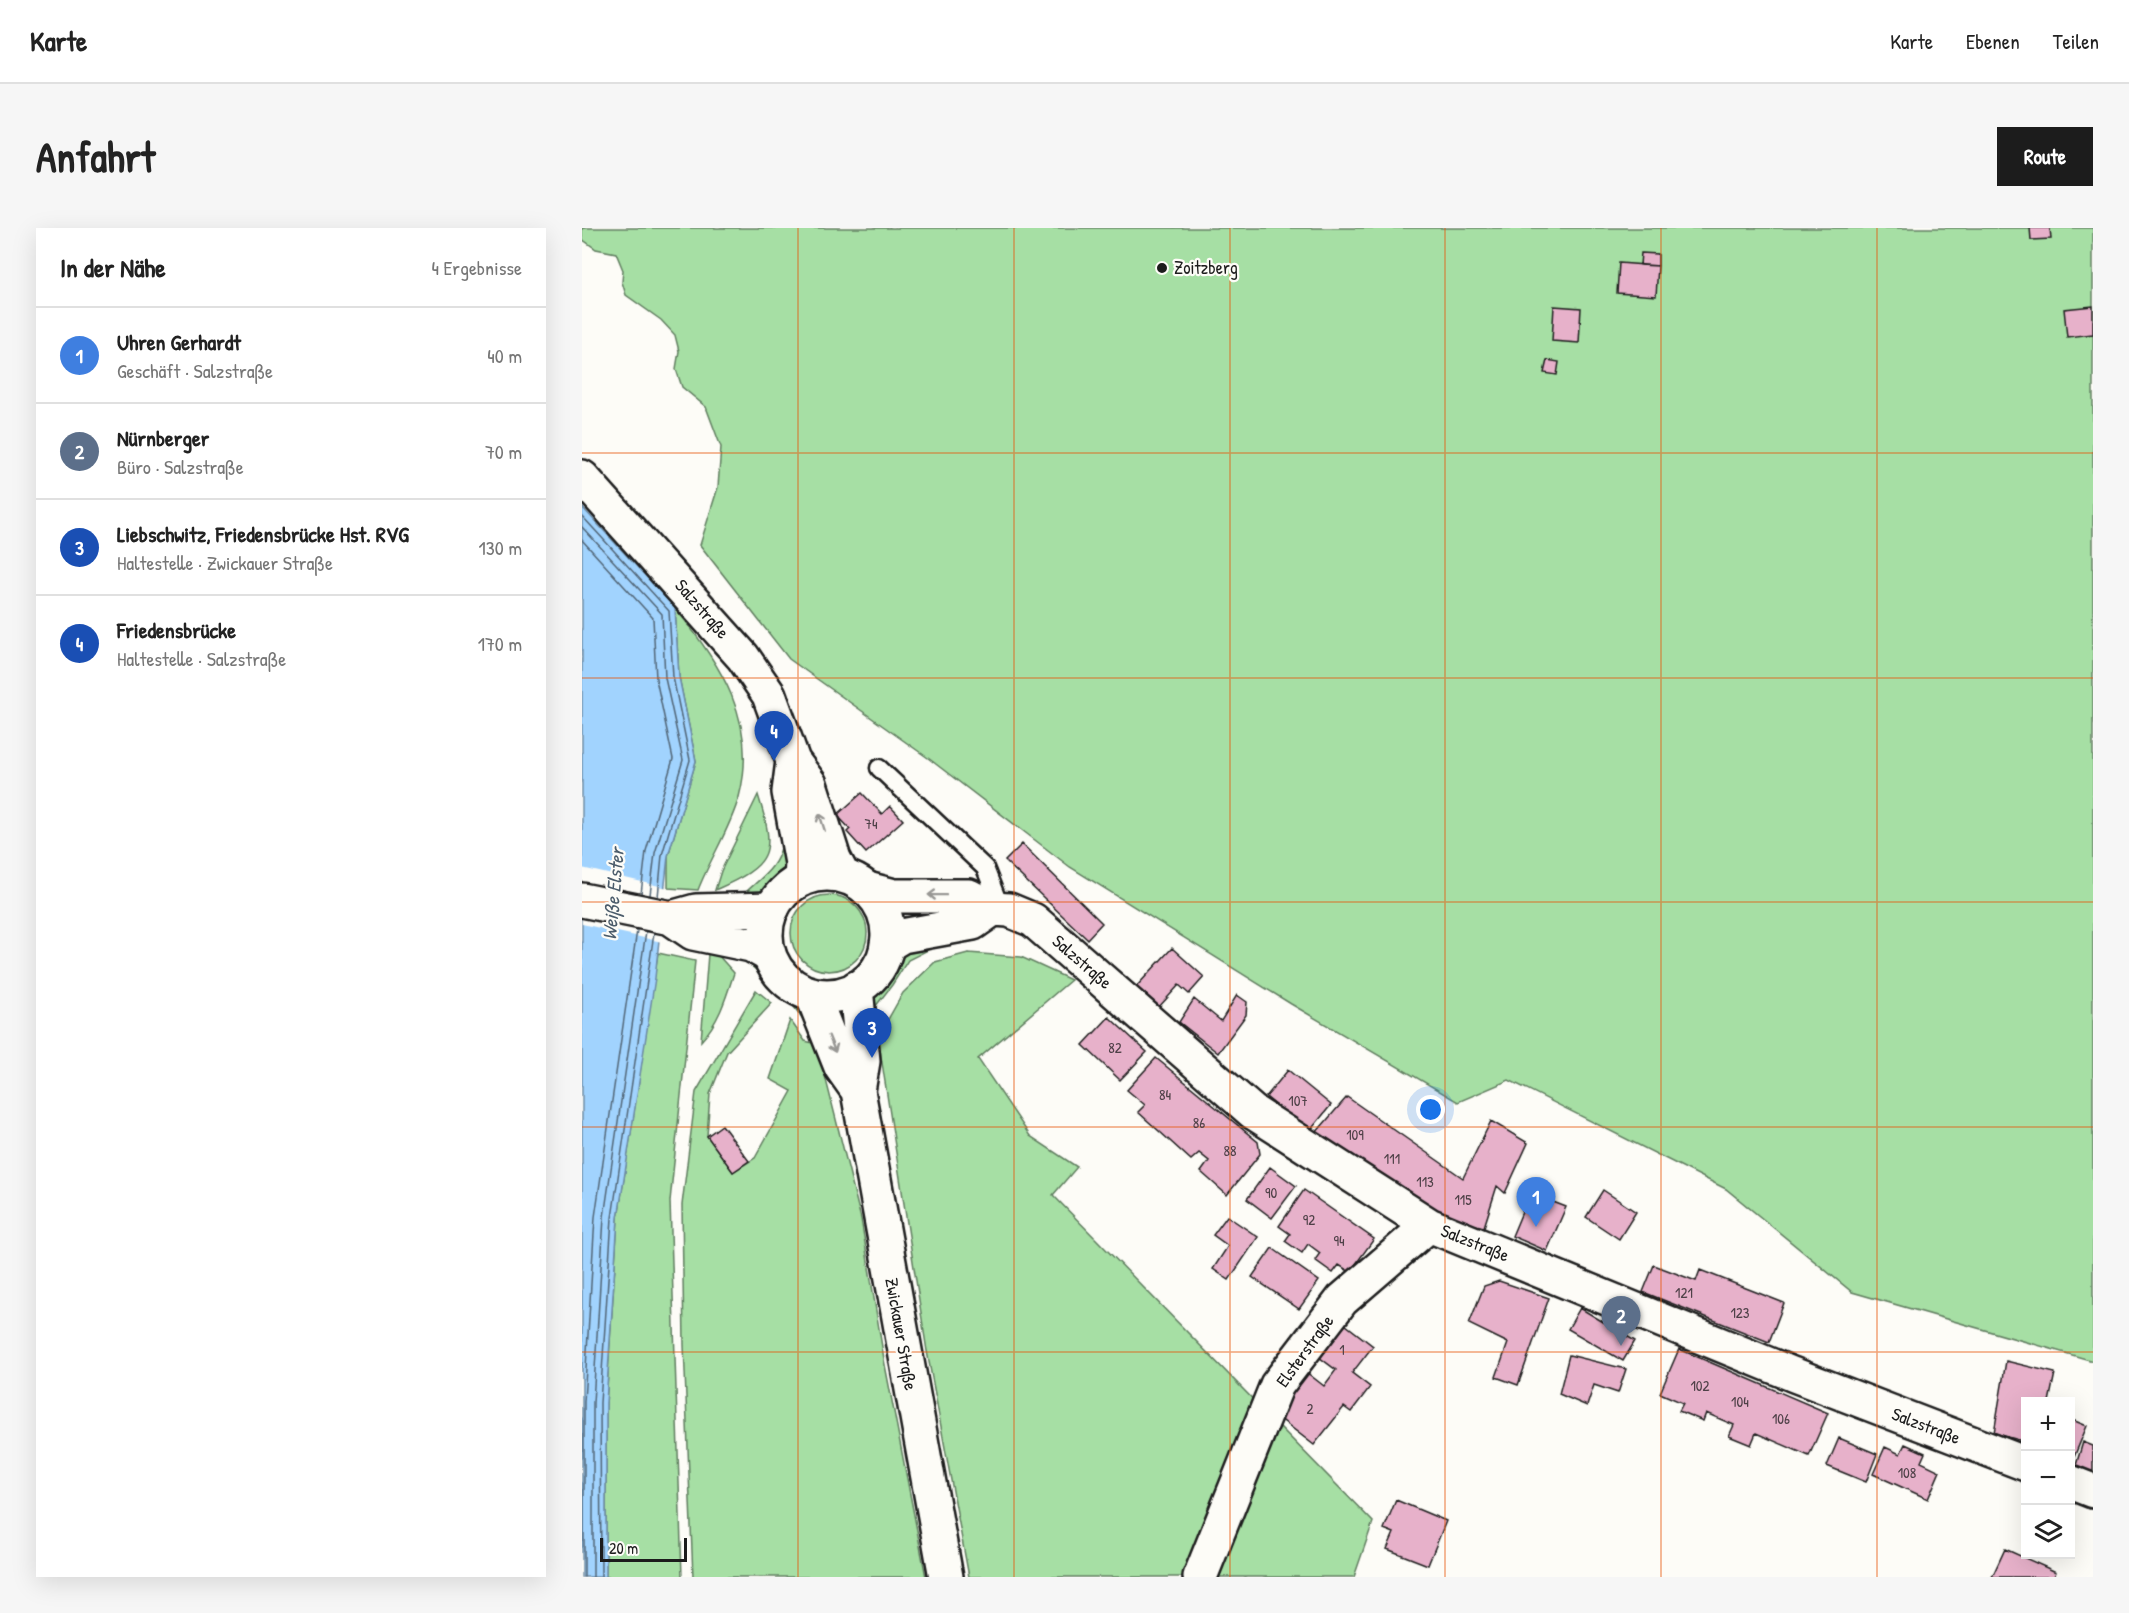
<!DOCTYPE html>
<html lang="de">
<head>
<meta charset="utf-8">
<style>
  :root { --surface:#fff; --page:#f6f6f6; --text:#222; --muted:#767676; --line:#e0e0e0; --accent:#1c1c1c }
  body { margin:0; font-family:"Patrick Hand",sans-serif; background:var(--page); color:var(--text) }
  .controls { position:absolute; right:18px; bottom:18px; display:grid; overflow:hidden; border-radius:0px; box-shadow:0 6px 24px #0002 }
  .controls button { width:54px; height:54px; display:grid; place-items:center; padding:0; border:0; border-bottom:2px solid var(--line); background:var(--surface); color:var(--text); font:30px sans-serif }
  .scale { position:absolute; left:18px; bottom:15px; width:87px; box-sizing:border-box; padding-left:6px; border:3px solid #1c1c1c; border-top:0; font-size:16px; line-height:21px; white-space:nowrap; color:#1c1c1c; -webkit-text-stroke:4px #fdfcf7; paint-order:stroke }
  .you { position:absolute; left:849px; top:882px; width:21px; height:21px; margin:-15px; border:4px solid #fff; border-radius:50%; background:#1a73e8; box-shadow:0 0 0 9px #1a73e833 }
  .badge { display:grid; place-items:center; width:39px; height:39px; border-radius:50%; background:var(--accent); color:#fff; font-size:20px; font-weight:700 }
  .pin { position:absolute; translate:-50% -50px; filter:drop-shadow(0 2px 3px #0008) }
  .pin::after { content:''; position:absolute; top:32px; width:21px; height:18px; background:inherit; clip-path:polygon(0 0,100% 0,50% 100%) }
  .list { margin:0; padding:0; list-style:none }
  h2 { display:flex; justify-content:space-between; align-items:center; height:78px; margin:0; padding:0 24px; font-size:26px }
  h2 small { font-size:20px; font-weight:400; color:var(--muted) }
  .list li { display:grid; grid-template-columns:39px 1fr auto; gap:18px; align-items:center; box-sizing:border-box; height:96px; padding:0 24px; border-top:2px solid var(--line) }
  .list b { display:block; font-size:22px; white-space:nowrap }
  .list p { margin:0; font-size:20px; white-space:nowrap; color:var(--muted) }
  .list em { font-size:20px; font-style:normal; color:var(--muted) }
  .icon { flex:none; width:33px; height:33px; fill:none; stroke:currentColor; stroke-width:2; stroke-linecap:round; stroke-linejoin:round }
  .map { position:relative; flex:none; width:1511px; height:1349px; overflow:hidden; border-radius:0px }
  header { display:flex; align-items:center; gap:36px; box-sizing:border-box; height:84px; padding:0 30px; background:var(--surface); border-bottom:2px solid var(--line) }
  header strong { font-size:28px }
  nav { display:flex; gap:33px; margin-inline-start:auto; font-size:21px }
  .intro { display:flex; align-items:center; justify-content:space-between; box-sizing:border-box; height:144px; padding:0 36px }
  h1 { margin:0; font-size:42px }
  .button { padding:15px 27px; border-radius:0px; background:var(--accent); color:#fff; font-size:21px; font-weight:700 }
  main { display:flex; gap:36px; padding:0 36px }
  aside { flex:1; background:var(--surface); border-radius:0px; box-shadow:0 6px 24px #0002 }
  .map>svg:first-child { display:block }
</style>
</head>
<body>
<header>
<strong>Karte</strong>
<nav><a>Karte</a><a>Ebenen</a><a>Teilen</a></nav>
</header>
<div class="intro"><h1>Anfahrt</h1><a class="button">Route</a></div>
<main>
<aside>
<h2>In der Nähe<small>4 Ergebnisse</small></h2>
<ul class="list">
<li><span class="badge" style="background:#3f7fe0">1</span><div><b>Uhren Gerhardt</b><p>Geschäft · Salzstraße</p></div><em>40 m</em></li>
<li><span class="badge" style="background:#5c6f8a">2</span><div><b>Nürnberger</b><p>Büro · Salzstraße</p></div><em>70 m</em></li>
<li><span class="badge" style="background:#1a4fb4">3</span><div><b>Liebschwitz, Friedensbrücke Hst. RVG</b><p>Haltestelle · Zwickauer Straße</p></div><em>130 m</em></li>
<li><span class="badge" style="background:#1a4fb4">4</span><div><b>Friedensbrücke</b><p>Haltestelle · Salzstraße</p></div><em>170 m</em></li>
</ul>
</aside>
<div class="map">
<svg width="1511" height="1349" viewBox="0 0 1511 1349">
  <rect width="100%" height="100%" fill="#fdfcf7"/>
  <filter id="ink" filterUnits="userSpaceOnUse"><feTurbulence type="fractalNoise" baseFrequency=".0167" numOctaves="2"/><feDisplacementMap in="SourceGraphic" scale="12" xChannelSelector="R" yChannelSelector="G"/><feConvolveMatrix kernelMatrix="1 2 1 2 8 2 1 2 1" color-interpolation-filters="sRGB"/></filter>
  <g filter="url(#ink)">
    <path fill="#a6dfa4" stroke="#617e60" stroke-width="1.5" d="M0 0H1511V1133L1270 1064 1144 961 927 852 876 874 709 776 488 639 346 530 207 431 118 317 136 259 139 219 124 179 100 159 94 141 97 123 93 107 79 92 44 67 40 54 41 42 34 25 14 21 0 11Z
      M93 380C138 435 177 494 157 569 148 601 128 631 116 662L86 660V628L114 533 97 449Z
      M176 567C195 626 190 637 133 662L139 643Z
      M200 616 208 634C199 654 184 667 163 673L164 664C181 648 195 640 200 616Z
      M209 705a38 38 0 1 1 76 0a38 38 0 1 1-76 0Z
      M345 713 348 721 326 732 310 757 290 783 288 763 314 724Z
      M76 725 113 733 88 973 100 1349H24V1177L36 990Z
      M386 725 439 729 489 752 396 831 448 908 495 939 471 967 791 1294 772 1349H387L345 1123 296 809 321 765 353 734Z
      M126 726H135L152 745C144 770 137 794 119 813Z
      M160 729 184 737 216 770 224 795 209 775Z
      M174 762 190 775 145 824 128 866 125 908 151 944 173 930 210 863 188 851 208 792 223 813 235 816 279 991 303 1137 344 1349H111L102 1117 100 977 114 864Z"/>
    <path fill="#a1d3fe" stroke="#6c8aa4" stroke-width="1.5" d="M0 279 93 380 97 449 114 533 86 628 73 750 36 990 24 1175V1349H0Z"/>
    <path fill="#fdfcf7" d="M0 640 86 660 80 714 0 696Z"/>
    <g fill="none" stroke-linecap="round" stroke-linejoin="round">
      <path stroke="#516576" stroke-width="1.5" d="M0 288 87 383 91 449 108 532 80 627 76 669
        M0 299 80 386 83 450 101 532 73 625 68 667
        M0 312 71 390 74 451 91 531 64 623 59 666
        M2 1349V1174L13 989 55 702
        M11 1349V1175L22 989 64 703
        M19 1349 18 1175 30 990 72 705"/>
    </g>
    <path fill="#e7b1ca" stroke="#1c1c1c" stroke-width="1.5" d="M1448 0H1468L1469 11 1449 12Z
      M1059 25 1076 26V38L1058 37Z
      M1037 35 1076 38 1074 68 1035 65Z
      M972 78 999 80 997 115 970 113Z
      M1511 78V106L1485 109 1482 81Z
      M965 132 977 134 975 147 962 145Z
      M280 565 300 586 308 578 321 592 284 625 265 604 268 601 255 587Z
      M440 616 520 695 505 711 423 633Z
      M590 720 622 749 607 766 597 757 576 780 554 759Z
      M655 767 665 774 664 787 636 825 597 794 612 771 639 793Z
      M527 789 565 824 538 852 501 817Z
      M574 830 676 914 678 926 645 967 619 944 627 933 617 925 609 932 556 884 563 877 545 862Z
      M706 842 749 877 727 904 684 869Z
      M765 869 881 950 909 893 946 915 923 965 915 958 902 999 866 991 732 907Z
      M140 897 167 933 151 944 125 908Z
      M688 939 714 958 690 990 665 971Z
      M722 962 792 1011 768 1044 757 1037 751 1045 733 1032 738 1025 726 1016 720 1025 703 1013 708 1006 697 998Z
      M1021 962 1054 984 1037 1011 1004 989Z
      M948 965 984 979 965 1023 930 1008Z
      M645 988 676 1009 647 1052 631 1041 646 1018 631 1007Z
      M690 1020 737 1053 717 1081 670 1049Z
      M1072 1037 1114 1053 1118 1042 1202 1075 1187 1114 1061 1064Z
      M917 1053 967 1070 936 1157 914 1149 926 1115 887 1096 902 1058Z
      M998 1080 1053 1113 1041 1133 986 1101Z
      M755 1090 791 1118 770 1145 788 1159 769 1184 762 1179 732 1217 692 1186 724 1144 742 1158 754 1142 729 1123Z
      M1097 1121 1246 1185 1227 1228 1174 1205 1169 1217 1147 1208 1152 1197 1124 1185 1121 1193 1097 1183 1101 1175 1078 1165Z
      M987 1127 1044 1141 1036 1165 1012 1157 1005 1178 977 1166Z
      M1424 1133 1473 1145 1467 1174H1444V1214L1412 1205Z
      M1488 1191 1505 1198 1492 1229 1488 1228Z
      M1257 1210 1295 1226 1284 1254 1245 1238Z
      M1501 1214 1511 1218V1253L1491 1247Z
      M1323 1216 1343 1225 1339 1234 1358 1243 1346 1271 1291 1246 1303 1219 1318 1226Z
      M814 1272 864 1293 846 1337 805 1321 812 1305 802 1301Z
      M1423 1321 1474 1344 1472 1349H1410Z"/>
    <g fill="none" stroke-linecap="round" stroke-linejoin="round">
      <defs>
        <path id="service" d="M297 540 403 640 419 681"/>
        <path id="minor" d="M285 661 312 668H387L411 681 427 682 451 692 671 884 847 997 1210 1146 1444 1236
          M0 672 89 690 111 705 169 717 187 727
          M89 690 114 683 190 681
          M305 717 320 708 391 695 411 681
          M1488 1254 1511 1263
          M618 1349 695 1157 760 1072 847 997"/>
        <path id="secondary" d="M0 249 161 429 187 467 211 533 228 556 252 631 261 648
          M211 533 207 564 220 635 219 652
          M184 707a61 61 0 1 1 122 0a61 61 0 1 1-122 0Z
          M274 760 281 833 276 863 364 1349
          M230 766 259 839 276 863"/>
      </defs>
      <use href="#service" stroke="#1c1c1c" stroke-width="21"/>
      <use href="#minor" stroke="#1c1c1c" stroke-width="38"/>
      <use href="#secondary" stroke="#1c1c1c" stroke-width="38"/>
      <use href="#service" stroke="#fdfcf7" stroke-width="16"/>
      <use href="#minor" stroke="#fdfcf7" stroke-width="33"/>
      <use href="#secondary" stroke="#fdfcf7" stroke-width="33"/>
    </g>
    <defs><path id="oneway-shaft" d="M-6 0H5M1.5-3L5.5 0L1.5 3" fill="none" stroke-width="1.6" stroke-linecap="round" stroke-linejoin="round" transform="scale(1.5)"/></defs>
    <g stroke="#989794">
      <use href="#oneway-shaft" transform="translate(240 594) rotate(-108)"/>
      <use href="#oneway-shaft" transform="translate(355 667) rotate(-179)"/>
      <use href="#oneway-shaft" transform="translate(250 816) rotate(68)"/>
    </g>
  </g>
  <path fill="none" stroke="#e8590c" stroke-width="1.5" stroke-opacity="0.55" d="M216 0V1349M432 0V1349M648 0V1349M863 0V1349M1079 0V1349M1295 0V1349M0 225H1511M0 450H1511M0 674H1511M0 899H1511M0 1124H1511"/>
  <circle fill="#1c1c1c" stroke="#fdfcf7" stroke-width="2" cx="580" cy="40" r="6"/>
  <g text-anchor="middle" stroke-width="4.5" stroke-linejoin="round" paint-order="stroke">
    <g font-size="15" fill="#4f4148">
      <text x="289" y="601">74</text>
      <text x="533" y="825">82</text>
      <text x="583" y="872">84</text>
      <text x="716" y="878">107</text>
      <text x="617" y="900">86</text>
      <text x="773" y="912">109</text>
      <text x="648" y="928">88</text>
      <text x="810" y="936">111</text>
      <text x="843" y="959">113</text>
      <text x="689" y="970">90</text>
      <text x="881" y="977">115</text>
      <text x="727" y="997">92</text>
      <text x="757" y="1018">94</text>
      <text x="1102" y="1070">121</text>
      <text x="1158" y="1090">123</text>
      <text x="760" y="1127">1</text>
      <text x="1118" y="1163">102</text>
      <text x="1158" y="1179">104</text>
      <text x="728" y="1186">2</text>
      <text x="1199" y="1196">106</text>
      <text x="1325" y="1250">108</text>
    </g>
    <g font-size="18" fill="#1c1c1c" stroke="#fdfcf7" text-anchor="start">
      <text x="592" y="46">Zoitzberg</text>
    </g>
    <g font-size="18" fill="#1c1c1c" stroke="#fdfcf7">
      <text transform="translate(120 381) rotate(49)" y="6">Salzstraße</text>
      <text transform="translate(500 734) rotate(41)" y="6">Salzstraße</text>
      <text transform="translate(893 1015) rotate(22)" y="6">Salzstraße</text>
      <text transform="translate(319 1106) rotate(80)" y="6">Zwickauer Straße</text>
      <text transform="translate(723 1123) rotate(-54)" y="6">Elsterstraße</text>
      <text transform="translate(1344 1198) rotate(21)" y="6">Salzstraße</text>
    </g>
    <g font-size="20" font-style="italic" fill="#4b5c6b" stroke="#fdfcf7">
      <text transform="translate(31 666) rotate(-85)" y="7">Weiße Elster</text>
    </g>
  </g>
</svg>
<div class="controls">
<button>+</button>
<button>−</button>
<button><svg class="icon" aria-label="layers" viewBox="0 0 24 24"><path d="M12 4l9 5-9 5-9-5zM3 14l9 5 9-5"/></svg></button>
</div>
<div class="scale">20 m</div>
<div class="you"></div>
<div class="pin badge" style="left:954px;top:999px;background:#3f7fe0">1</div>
<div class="pin badge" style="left:1039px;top:1118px;background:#5c6f8a">2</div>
<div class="pin badge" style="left:290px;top:830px;background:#1a4fb4">3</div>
<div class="pin badge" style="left:192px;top:533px;background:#1a4fb4">4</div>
</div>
</main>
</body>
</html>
